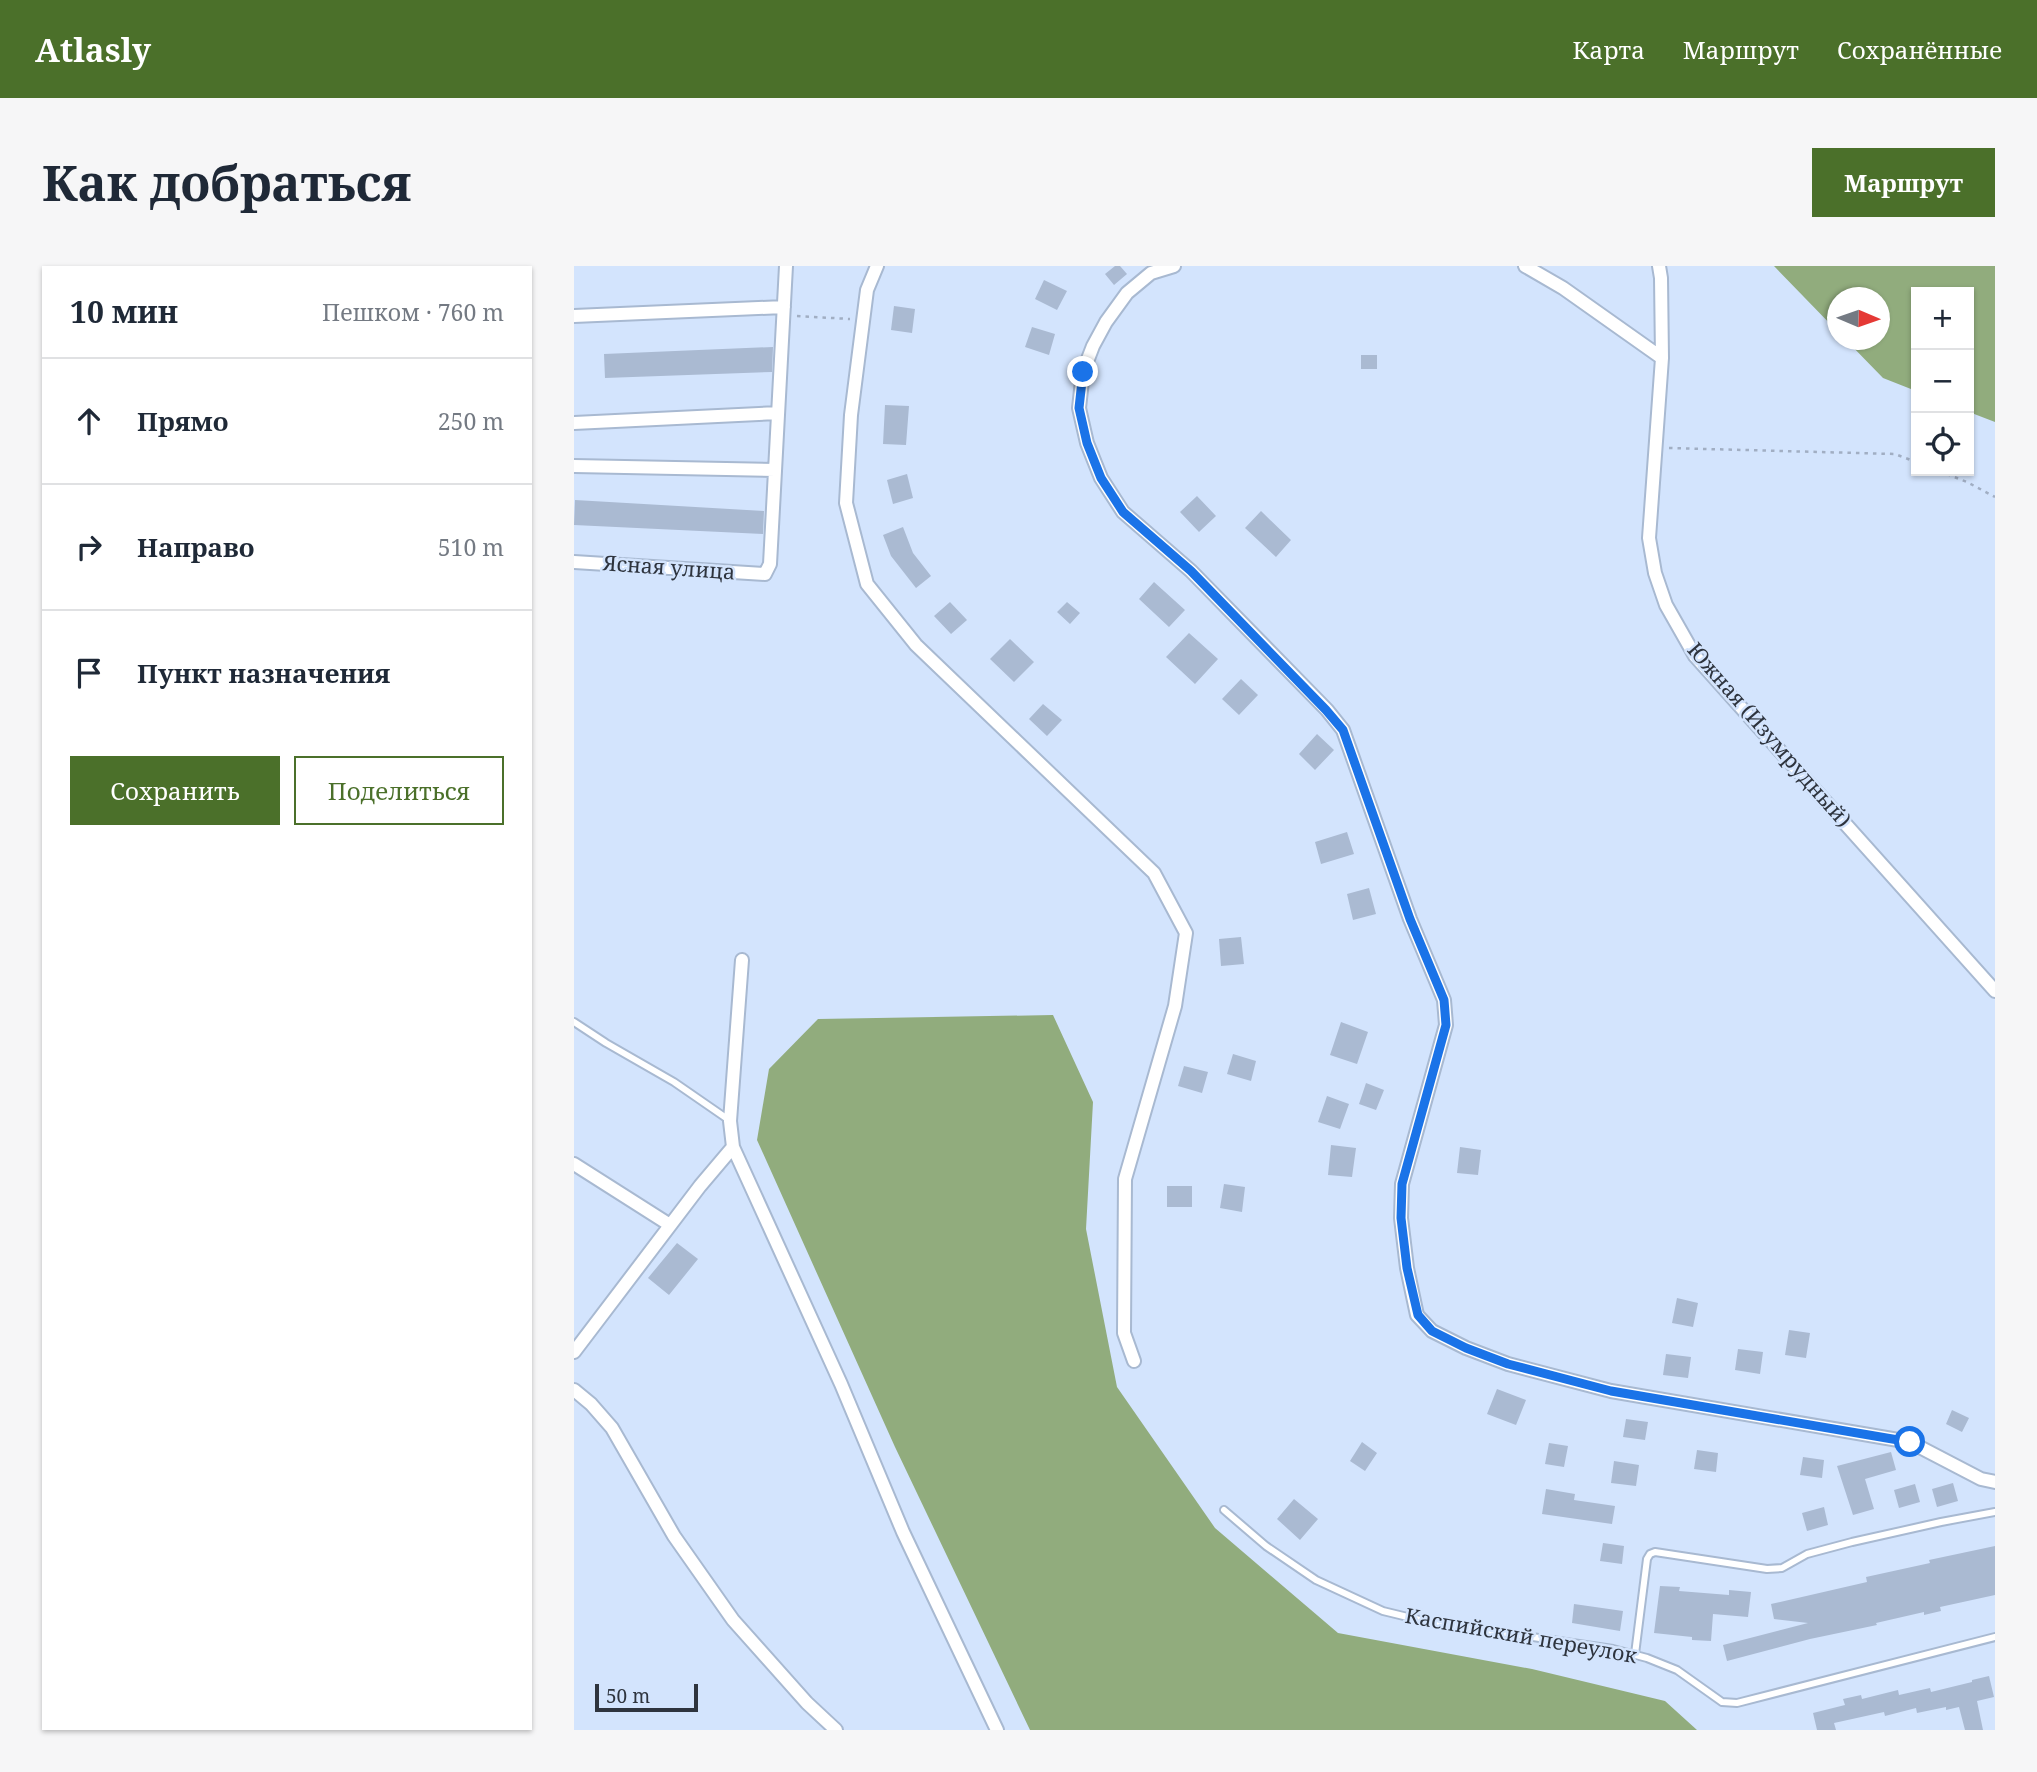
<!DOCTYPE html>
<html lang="ru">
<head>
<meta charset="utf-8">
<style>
  :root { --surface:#fff; --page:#f6f6f7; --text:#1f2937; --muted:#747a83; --line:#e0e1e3; --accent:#4b702a }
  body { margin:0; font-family:"Noto Serif",serif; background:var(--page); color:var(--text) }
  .controls { position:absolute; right:21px; top:21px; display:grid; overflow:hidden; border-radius:0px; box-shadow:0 2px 5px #0004 }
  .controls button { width:63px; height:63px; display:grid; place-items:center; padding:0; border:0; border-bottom:2px solid var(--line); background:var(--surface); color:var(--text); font:35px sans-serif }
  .compass { position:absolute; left:1253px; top:21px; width:63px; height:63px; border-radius:50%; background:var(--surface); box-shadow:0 2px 5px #0004; rotate:92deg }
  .scale { position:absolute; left:21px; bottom:18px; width:103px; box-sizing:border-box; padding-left:7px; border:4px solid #2e343e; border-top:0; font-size:19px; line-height:24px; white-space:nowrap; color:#2e343e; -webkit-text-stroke:5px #d3e4fd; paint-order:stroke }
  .stop { position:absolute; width:21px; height:21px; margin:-16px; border:5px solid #1a73e8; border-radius:50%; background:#fff }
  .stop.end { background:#1a73e8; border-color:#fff; box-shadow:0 2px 7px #0008 }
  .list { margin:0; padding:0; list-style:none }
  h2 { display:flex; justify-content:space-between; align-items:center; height:91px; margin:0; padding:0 28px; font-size:30px }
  h2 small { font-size:23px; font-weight:400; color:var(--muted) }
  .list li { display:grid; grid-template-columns:46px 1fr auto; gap:21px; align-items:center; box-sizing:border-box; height:126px; padding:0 28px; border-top:2px solid var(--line) }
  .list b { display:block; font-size:26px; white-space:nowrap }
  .list em { font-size:23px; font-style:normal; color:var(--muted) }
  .actions { display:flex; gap:14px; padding:21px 28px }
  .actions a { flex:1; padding:16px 0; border:2px solid var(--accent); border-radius:0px; text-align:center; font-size:24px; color:var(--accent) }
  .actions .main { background:var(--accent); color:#fff }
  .icon { flex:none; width:38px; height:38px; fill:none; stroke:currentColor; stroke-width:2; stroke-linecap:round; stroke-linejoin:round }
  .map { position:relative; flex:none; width:1421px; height:1464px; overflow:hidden; border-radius:0px }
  header { display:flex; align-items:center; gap:42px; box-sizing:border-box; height:98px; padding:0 35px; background:var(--accent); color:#fff }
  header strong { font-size:33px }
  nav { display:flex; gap:38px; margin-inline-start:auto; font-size:24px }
  .intro { display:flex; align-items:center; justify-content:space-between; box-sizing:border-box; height:168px; padding:0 42px }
  h1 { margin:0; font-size:49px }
  .button { padding:18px 32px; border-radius:0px; background:var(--accent); color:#fff; font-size:24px; font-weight:700 }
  main { display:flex; gap:42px; padding:0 42px }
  aside { flex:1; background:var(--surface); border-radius:0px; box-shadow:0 2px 5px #0004 }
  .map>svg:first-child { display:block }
</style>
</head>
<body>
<header>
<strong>Atlasly</strong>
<nav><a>Карта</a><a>Маршрут</a><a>Сохранённые</a></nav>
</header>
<div class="intro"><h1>Как добраться</h1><a class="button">Маршрут</a></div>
<main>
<aside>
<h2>10 мин<small>Пешком · 760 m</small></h2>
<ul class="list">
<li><svg class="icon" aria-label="ahead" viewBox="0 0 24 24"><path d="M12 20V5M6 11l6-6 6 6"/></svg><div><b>Прямо</b></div><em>250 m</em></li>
<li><svg class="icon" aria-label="right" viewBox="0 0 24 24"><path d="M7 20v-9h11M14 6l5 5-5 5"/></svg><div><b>Направо</b></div><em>510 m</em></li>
<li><svg class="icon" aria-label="arrive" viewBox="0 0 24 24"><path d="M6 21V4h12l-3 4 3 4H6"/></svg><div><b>Пункт назначения</b></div></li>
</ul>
<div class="actions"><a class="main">Сохранить</a><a>Поделиться</a></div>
</aside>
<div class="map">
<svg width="1421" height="1464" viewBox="0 0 1421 1464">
  <rect width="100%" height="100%" fill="#d3e4fd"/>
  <path fill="#91ac7d" d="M1200 0H1421V156L1395 146V26H1342V125L1309 112 1272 74H1306V32H1264L1263 65Z
    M479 749 519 836 512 963 543 1121 641 1262 764 1367 958 1403 1091 1435 1123 1464H456L321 1181 183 874 195 803 244 753Z"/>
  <path fill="#aabad2" d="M541 0H546L553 8 540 19 531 8Z
    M470 14 493 25 483 44 461 33Z
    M320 40 341 43 338 67 317 64Z
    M458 61 481 68 475 89 451 81Z
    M199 81 198 106 31 112 30 88Z
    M787 89H803V103H787Z
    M311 139 335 140 332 179 309 178Z
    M333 208 339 232 319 238 313 214Z
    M623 230 642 250 625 266 606 246Z
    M1 234 190 245 189 268 0 259Z
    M687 245 717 274 702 291 671 262Z
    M329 261 339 287 357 310 342 322 317 290 309 269Z
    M580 316 611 344 595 361 565 333Z
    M376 336 393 354 377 368 360 350Z
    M493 336 506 347 496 358 483 346Z
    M615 367 644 393 621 418 592 391Z
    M436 373 460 396 440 416 416 393Z
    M667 413 684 429 665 449 648 433Z
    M469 438 488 454 473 470 455 453Z
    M743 468 760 484 741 504 725 488Z
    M773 566 780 588 747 598 741 576Z
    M795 622 802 648 779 654 773 628Z
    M667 671 670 698 647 700 645 673Z
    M767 756 794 766 783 798 756 789Z
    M659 788 682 795 677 815 653 808Z
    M610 800 634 806 628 827 604 820Z
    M792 817 810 824 802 844 785 838Z
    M753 830 775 838 766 863 744 856Z
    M757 879 782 882 778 911 754 909Z
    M886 881 907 884 904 909 883 907Z
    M650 918 671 921 668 946 646 942Z
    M593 920H618V941H593Z
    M103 977 124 993 95 1029 74 1012Z
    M1103 1032 1124 1037 1119 1061 1098 1057Z
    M1215 1064 1236 1067 1232 1092 1211 1089Z
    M1164 1083 1189 1086 1186 1108 1161 1104Z
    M1092 1088 1117 1091 1114 1112 1089 1109Z
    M923 1123 952 1134 942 1159 913 1148Z
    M1378 1144 1395 1152 1388 1166 1372 1158Z
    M1052 1153 1074 1156 1071 1174 1049 1171Z
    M788 1176 803 1187 791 1205 776 1195Z
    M975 1177 994 1180 990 1201 971 1198Z
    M1123 1184 1144 1187 1142 1206 1120 1203Z
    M1317 1186 1322 1204 1291 1213 1300 1243 1279 1249 1263 1200Z
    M1229 1191 1250 1194 1248 1212 1226 1209Z
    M1040 1195 1065 1199 1062 1220 1037 1217Z
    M1379 1217 1384 1235 1363 1241 1358 1223Z
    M1341 1218 1346 1236 1325 1242 1320 1224Z
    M972 1223 1001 1228 1000 1234 1041 1240 1038 1258 968 1248Z
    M720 1233 744 1253 726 1274 703 1253Z
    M1250 1241 1254 1259 1233 1265 1228 1247Z
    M1029 1277 1050 1280 1048 1298 1026 1295Z
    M1421 1280V1329L1366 1341 1367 1345 1350 1349V1346L1302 1357 1303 1359 1236 1373 1153 1395 1149 1379 1234 1357 1200 1353 1197 1338 1293 1316 1292 1311 1356 1297 1355 1294Z
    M1086 1320 1106 1321 1105 1325 1155 1329V1324L1177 1326 1174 1351 1139 1348 1137 1375 1118 1374V1371L1080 1367Z
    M1000 1338 1049 1345 1046 1365 998 1357Z
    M1415 1410 1420 1431 1403 1435 1409 1464H1391L1385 1441 1372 1444V1441L1343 1447 1342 1442 1311 1450 1310 1446 1260 1457 1262 1464H1243L1239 1447 1271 1439 1269 1433 1287 1429 1288 1433 1324 1424 1325 1429 1356 1422 1357 1426 1398 1416V1414Z"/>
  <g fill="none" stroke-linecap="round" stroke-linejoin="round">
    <defs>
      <path id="service" d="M0 756 32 777 100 816 155 854
        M650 1244 692 1280 742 1314 809 1345 850 1355 1039 1383 1073 1392 1103 1404 1148 1436 1163 1437 1421 1371
        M1061 1388 1073 1293 1076 1288 1081 1286 1193 1303 1208 1302 1233 1288 1278 1276 1367 1256 1421 1246"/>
      <path id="minor" d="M303 0 293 24 277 149 272 237 293 318 342 379 580 607 612 667 601 740 551 913 550 1067 560 1095
        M600 0 577 7 553 27 532 56 519 80 509 106 505 142 513 177 527 212 549 246 617 305 753 444 769 464 836 653 870 734 872 759 828 918 827 952 833 1002 843 1049 858 1065 892 1082 934 1098 1037 1125 1336 1176 1407 1213 1421 1216
        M951 0 989 22 1088 92
        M1085 0 1087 12 1088 92 1075 272 1081 307 1092 339 1121 390 1421 725
        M0 50 210 41
        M0 157 204 147
        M0 200 201 204
        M0 296 191 308 196 298 212 0
        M168 694 156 855 159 881 267 1118 329 1266 423 1464
        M0 898 96 959
        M0 1086 126 920 159 881
        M0 1124 17 1138 38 1162 100 1270 159 1354 233 1437 262 1464"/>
    </defs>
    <use href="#service" stroke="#a8b9d1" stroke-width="10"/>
    <use href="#minor" stroke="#a8b9d1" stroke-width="16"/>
    <path stroke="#a1aec3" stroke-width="2.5" stroke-dasharray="3.5 5" stroke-linecap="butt" d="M223 50 276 53
      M1095 182 1321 188 1342 196
      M1365 205 1393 216 1421 231"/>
    <use href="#service" stroke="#fff" stroke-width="6"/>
    <use href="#minor" stroke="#fff" stroke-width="12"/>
  </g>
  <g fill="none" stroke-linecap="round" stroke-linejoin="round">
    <path stroke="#1a73e8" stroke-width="9" d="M509 106 505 142 513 177 527 212 549 246 617 305 752 444 769 464 836 653 870 734 872 759 828 918 827 952 833 1002 844 1049 858 1065 892 1082 934 1098 1037 1125 1336 1176"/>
  </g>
  <g text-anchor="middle" stroke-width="5" stroke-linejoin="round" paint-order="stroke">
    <g font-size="21" fill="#2e343e" stroke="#d3e4fd">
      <text transform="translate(95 302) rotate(4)" y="7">Ясная улица</text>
      <text transform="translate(1195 469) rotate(49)" y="7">Южная (Изумрудный)</text>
      <text transform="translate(947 1370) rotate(10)" y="7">Каспийский переулок</text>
    </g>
  </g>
</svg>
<div class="controls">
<button>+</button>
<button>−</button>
<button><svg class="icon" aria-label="locate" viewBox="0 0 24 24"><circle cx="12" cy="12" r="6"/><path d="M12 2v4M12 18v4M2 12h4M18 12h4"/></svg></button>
</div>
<svg class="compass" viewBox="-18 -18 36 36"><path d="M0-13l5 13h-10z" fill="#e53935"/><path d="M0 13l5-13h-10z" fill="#747a83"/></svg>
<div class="scale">50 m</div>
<div class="stop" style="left:1336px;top:1176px"></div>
<div class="stop end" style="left:509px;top:106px"></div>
</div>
</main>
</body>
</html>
